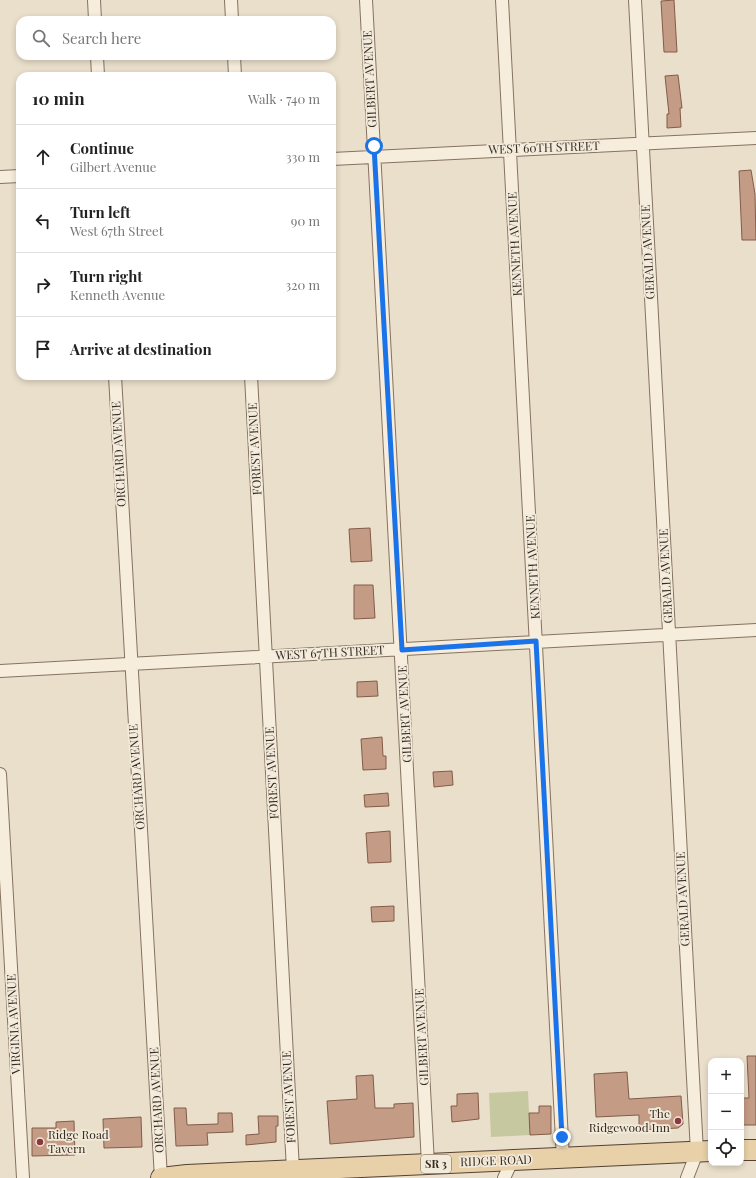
<!DOCTYPE html>
<html lang="en">
<head>
<meta charset="utf-8">
<style>
  :root { --surface:#fff; --page:#f6f6f6; --text:#222; --muted:#767676; --line:#e0e0e0 }
  body { margin:0; font-family:"Playfair Display",serif; background:var(--page); color:var(--text) }
  .controls { position:absolute; right:12px; bottom:12px; display:grid; overflow:hidden; border-radius:8px; box-shadow:0 2px 6px #0003 }
  .controls button { width:36px; height:36px; display:grid; place-items:center; padding:0; border:0; border-bottom:1px solid var(--line); background:var(--surface); color:var(--text); font:20px sans-serif }
  .stop { position:absolute; width:12px; height:12px; margin:-9px; border:3px solid #1a73e8; border-radius:50%; background:#fff }
  .stop.end { background:#1a73e8; border-color:#fff; box-shadow:0 1px 4px #0008 }
  .list { margin:0; padding:0; list-style:none }
  h2 { display:flex; justify-content:space-between; align-items:center; height:52px; margin:0; padding:0 16px; font-size:17px }
  h2 small { font-size:13px; font-weight:400; color:var(--muted) }
  .list li { display:grid; grid-template-columns:26px 1fr auto; gap:12px; align-items:center; box-sizing:border-box; height:64px; padding:0 16px; border-top:1px solid var(--line) }
  .list b { display:block; font-size:15px; white-space:nowrap }
  .list p { margin:0; font-size:13px; white-space:nowrap; color:var(--muted) }
  .list em { font-size:13px; font-style:normal; color:var(--muted) }
  .icon { flex:none; width:22px; height:22px; fill:none; stroke:currentColor; stroke-width:2; stroke-linecap:round; stroke-linejoin:round }
  .map { position:relative; flex:none; width:756px; height:1178px; overflow:hidden }
  .search { position:absolute; background:var(--surface); box-shadow:0 2px 6px #0003; left:16px; top:16px; width:320px; height:44px; display:flex; align-items:center; gap:10px; box-sizing:border-box; padding:0 14px; border-radius:12px; color:var(--muted); font-size:15px }
  .panel { position:absolute; background:var(--surface); box-shadow:0 2px 6px #0003; left:16px; top:72px; width:320px; height:308px; border-radius:12px }
  .map>svg:first-child { display:block }
</style>
</head>
<body>
<div class="map">
<svg width="756" height="1178" viewBox="0 0 756 1178">
  <rect width="100%" height="100%" fill="#eadfcb"/>
  <path fill="#c6c8a0" d="M528 1091 530 1135 491 1137 489 1093Z"/>
  <path fill="#c49b85" stroke="#825c49" d="M674 0 677 52H664L661 1Z
    M678 75 682 108H680L681 127 667 128V114H669L665 76Z
    M751 170 755 194 756 240H742L739 171Z
    M370 528 372 561 351 562 349 529Z
    M354 585H373L375 618 354 619Z
    M377 681 378 696 357 697V682Z
    M382 737 383 756H386V769L363 770 361 739Z
    M452 771 453 785 434 787 433 772Z
    M388 793 389 806 365 807 364 795Z
    M390 831 391 862 368 863 366 833Z
    M394 906V921L372 922 371 907Z
    M747 1056H756V1125H741V1098H749Z
    M627 1072 629 1099 681 1096 683 1124 678 1128 639 1130V1115L596 1117 594 1074Z
    M373 1075 375 1108H394V1104L413 1103 414 1137 330 1144 327 1101 357 1099 356 1076Z
    M478 1093 479 1119 452 1122 451 1106H457V1094Z
    M539 1106H551V1134L530 1135 529 1113H539Z
    M174 1108H186L187 1125 218 1124V1113H232L233 1132 207 1133 208 1145 176 1146Z
    M258 1116H278V1126H276V1142L246 1145V1135L259 1134Z
    M141 1117 142 1147 104 1148 103 1119Z
    M74 1121 75 1155 32 1156V1128H56V1122Z"/>
  <g fill="none" stroke-linecap="round" stroke-linejoin="round">
    <defs>
      <path id="minor" d="M94 0 95 20
        M231 0 232 20
        M366 0 428 1164
        M502 0 563 1159
        M635 0 697 1152 687 1178
        M97 56 98 76
        M234 56 235 76
        M332 159 756 138
        M0 177 20 176
        M115 376 161 1178
        M251 376 293 1170
        M0 671 756 630
        M0 774 23 1178
        M504 1178 512 1161"/>
      <path id="primary" d="M741 1150H756
        M161 1178 187 1175 711 1151"/>
    </defs>
    <use href="#minor" stroke="#857261" stroke-width="14"/>
    <use href="#primary" stroke="#544134" stroke-width="22"/>
    <use href="#minor" stroke="#f6eddd" stroke-width="12"/>
    <use href="#primary" stroke="#e8d0a8" stroke-width="20"/>
  </g>
  <g fill="none" stroke-linecap="round" stroke-linejoin="round">
    <path stroke="#1a73e8" stroke-width="5" d="M374 146 402 650 536 641 562 1137"/>
  </g>
  <g fill="#8e373e" stroke="#f2eada" stroke-width="1.5">
    <circle cx="678" cy="1121" r="4"/>
    <circle cx="40" cy="1142" r="4"/>
  </g>
  <g text-anchor="middle" stroke-width="3.5" stroke-linejoin="round" paint-order="stroke">
    <rect fill="#f2eada" stroke="#706459" stroke-width="1" x="421" y="1155" width="30" height="18" rx="3"/>
    <g font-size="11" font-weight="bold" fill="#382b22">
      <text x="436" y="1168">SR 3</text>
    </g>
    <g font-size="12" fill="#382b22" stroke="#f2eada">
      <text transform="translate(370 79) rotate(-93)" y="4">GILBERT AVENUE</text>
      <text transform="translate(544 148) rotate(-2)" y="4">WEST 60TH STREET</text>
      <text transform="translate(515 244) rotate(-93)" y="4">KENNETH AVENUE</text>
      <text transform="translate(648 252) rotate(-93)" y="4">GERALD AVENUE</text>
      <text transform="translate(255 449) rotate(-93)" y="4">FOREST AVENUE</text>
      <text transform="translate(119 454) rotate(-93)" y="4">ORCHARD AVENUE</text>
      <text transform="translate(533 567) rotate(-93)" y="4">KENNETH AVENUE</text>
      <text transform="translate(666 576) rotate(-93)" y="4">GERALD AVENUE</text>
      <text transform="translate(330 653) rotate(-3)" y="4">WEST 67TH STREET</text>
      <text transform="translate(405 714) rotate(-93)" y="4">GILBERT AVENUE</text>
      <text transform="translate(272 773) rotate(-93)" y="4">FOREST AVENUE</text>
      <text transform="translate(137 777) rotate(-94)" y="4">ORCHARD AVENUE</text>
      <text transform="translate(683 899) rotate(-93)" y="4">GERALD AVENUE</text>
      <text transform="translate(14 1024) rotate(-93)" y="4">VIRGINIA AVENUE</text>
      <text transform="translate(422 1037) rotate(-93)" y="4">GILBERT AVENUE</text>
      <text transform="translate(289 1097) rotate(-93)" y="4">FOREST AVENUE</text>
      <text transform="translate(157 1100) rotate(-93)" y="4">ORCHARD AVENUE</text>
      <text transform="translate(496 1161) rotate(-2)" y="4">RIDGE ROAD</text>
    </g>
    <g font-size="12" fill="#382b22" stroke="#f2eada" text-anchor="end">
      <text x="670" y="1118">The<tspan x="670" dy="14">Ridgewood Inn</tspan></text>
      <text x="48" y="1139" text-anchor="start">Ridge Road<tspan x="48" dy="14">Tavern</tspan></text>
    </g>
  </g>
</svg>
<div class="controls">
<button>+</button>
<button>−</button>
<button><svg class="icon" aria-label="locate" viewBox="0 0 24 24"><circle cx="12" cy="12" r="6"/><path d="M12 2v4M12 18v4M2 12h4M18 12h4"/></svg></button>
</div>
<div class="stop" style="left:374px;top:146px"></div>
<div class="stop end" style="left:562px;top:1137px"></div>
<div class="search"><svg class="icon" aria-label="search" viewBox="0 0 24 24"><circle cx="10" cy="10" r="6"/><path d="M15 15l6 6"/></svg>Search here</div>
<section class="panel">
<h2>10 min<small>Walk · 740 m</small></h2>
<ul class="list">
<li><svg class="icon" aria-label="ahead" viewBox="0 0 24 24"><path d="M12 20V5M6 11l6-6 6 6"/></svg><div><b>Continue</b><p>Gilbert Avenue</p></div><em>330 m</em></li>
<li><svg class="icon" aria-label="left" viewBox="0 0 24 24"><path d="M17 20v-9H6M10 6l-5 5 5 5"/></svg><div><b>Turn left</b><p>West 67th Street</p></div><em>90 m</em></li>
<li><svg class="icon" aria-label="right" viewBox="0 0 24 24"><path d="M7 20v-9h11M14 6l5 5-5 5"/></svg><div><b>Turn right</b><p>Kenneth Avenue</p></div><em>320 m</em></li>
<li><svg class="icon" aria-label="arrive" viewBox="0 0 24 24"><path d="M6 21V4h12l-3 4 3 4H6"/></svg><div><b>Arrive at destination</b></div></li>
</ul>
</section>
</div>
</body>
</html>
